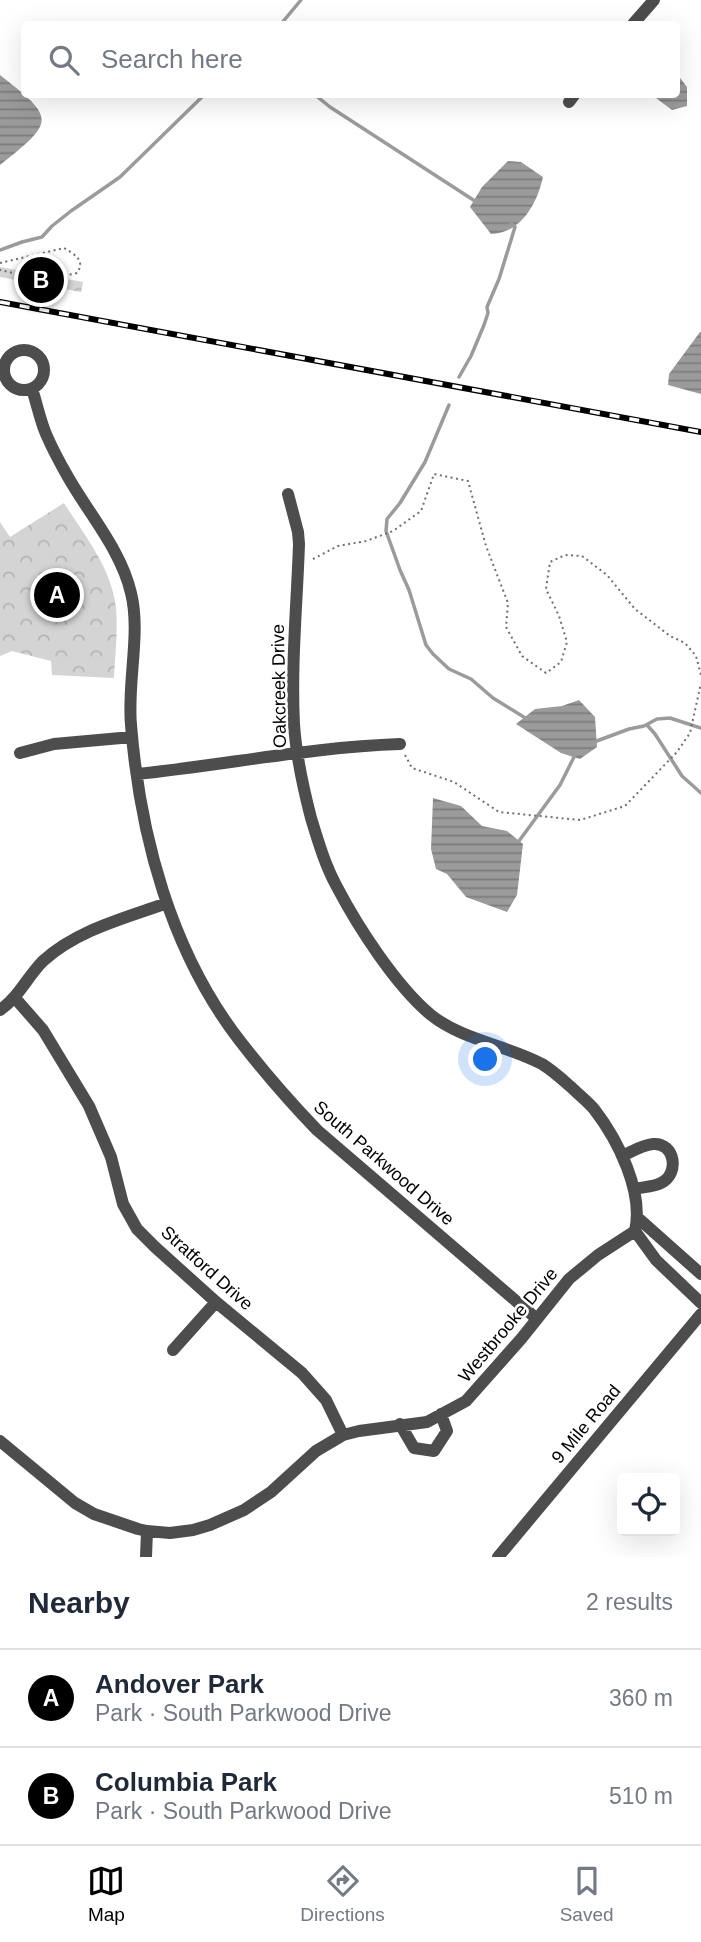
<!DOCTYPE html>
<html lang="en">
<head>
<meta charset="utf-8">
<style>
  :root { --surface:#fff; --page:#f2f2f3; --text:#1f2937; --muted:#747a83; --line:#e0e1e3; --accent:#000 }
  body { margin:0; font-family:Helvetica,sans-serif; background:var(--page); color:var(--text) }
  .controls { position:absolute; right:21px; bottom:21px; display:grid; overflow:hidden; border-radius:7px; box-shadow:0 7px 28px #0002 }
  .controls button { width:63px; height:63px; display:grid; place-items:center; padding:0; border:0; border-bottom:2px solid var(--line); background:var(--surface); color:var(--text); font:35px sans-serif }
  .you { position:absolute; left:486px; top:1060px; width:24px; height:24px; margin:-18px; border:5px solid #fff; border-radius:50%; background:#1a73e8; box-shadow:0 0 0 10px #1a73e833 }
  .badge { display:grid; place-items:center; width:46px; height:46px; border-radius:50%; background:var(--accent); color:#fff; font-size:23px; font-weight:700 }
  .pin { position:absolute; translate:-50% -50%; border:4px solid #fff; box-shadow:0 2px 7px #0006 }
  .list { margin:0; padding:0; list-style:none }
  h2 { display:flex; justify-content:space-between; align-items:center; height:91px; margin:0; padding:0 28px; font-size:30px }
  h2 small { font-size:23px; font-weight:400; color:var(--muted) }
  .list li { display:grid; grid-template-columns:46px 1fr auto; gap:21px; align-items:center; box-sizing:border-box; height:98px; padding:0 28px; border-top:2px solid var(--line) }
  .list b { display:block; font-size:26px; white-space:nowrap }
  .list p { margin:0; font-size:23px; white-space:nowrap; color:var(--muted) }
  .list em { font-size:23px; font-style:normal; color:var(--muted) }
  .icon { flex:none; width:38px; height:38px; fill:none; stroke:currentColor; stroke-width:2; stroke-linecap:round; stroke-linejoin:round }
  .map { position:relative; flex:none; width:701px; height:1557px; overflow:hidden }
  .search { position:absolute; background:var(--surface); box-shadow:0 7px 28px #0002; left:21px; right:21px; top:21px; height:77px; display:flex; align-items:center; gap:18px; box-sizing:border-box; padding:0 24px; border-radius:7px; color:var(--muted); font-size:26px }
  .sheet { height:287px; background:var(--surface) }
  nav { display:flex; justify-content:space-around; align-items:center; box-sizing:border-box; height:98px; border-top:2px solid var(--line); background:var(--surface); font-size:19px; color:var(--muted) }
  nav a { display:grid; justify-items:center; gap:4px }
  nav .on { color:var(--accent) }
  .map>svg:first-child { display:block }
</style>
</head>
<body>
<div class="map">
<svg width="701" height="1557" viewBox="0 0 701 1557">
  <defs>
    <pattern id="park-crowns" width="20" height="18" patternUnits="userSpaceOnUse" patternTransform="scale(1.75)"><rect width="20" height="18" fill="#d4d4d4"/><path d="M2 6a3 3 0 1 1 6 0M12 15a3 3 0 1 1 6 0" fill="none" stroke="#b4b4b4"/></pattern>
    <pattern id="water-rules" width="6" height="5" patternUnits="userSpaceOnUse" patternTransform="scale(1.75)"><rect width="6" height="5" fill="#9b9b9b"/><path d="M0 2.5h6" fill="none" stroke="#7c7c7c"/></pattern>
  </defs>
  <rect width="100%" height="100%" fill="#fff"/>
  <path fill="url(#park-crowns)" d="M0 267 83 282 81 292 0 277Z
    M64 503C83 533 109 565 115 601 119 625 115 653 114 678L52 675 51 661 12 651 0 656V522L10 537Z"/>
  <path fill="url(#water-rules)" d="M677 74 687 87V106L672 110 652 95 676 94Z
    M0 75C55 118 56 121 0 165Z
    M508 161 521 162 543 177C537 204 521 233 491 234L470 207 482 187Z
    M700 332H701V394L668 385 669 374Z
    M579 700 595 717 597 747 580 759 561 753 516 724 535 709 562 706Z
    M433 798 461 806 482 826 507 831 523 844 517 895 507 912 466 897 447 874 436 869 431 849Z"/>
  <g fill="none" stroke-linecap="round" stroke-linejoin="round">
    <path stroke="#9b9b9b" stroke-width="3.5" d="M281 24 301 0
      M314 94 330 107 478 203
      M0 250 22 242 42 237 52 226 71 211 120 177 205 94
      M459 377 471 356 484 325 488 313 487 307 499 279 515 227 511 224
      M449 405 425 462 400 503 387 519 386 531 400 570 409 590 426 645 433 654 449 669 471 679 493 698 527 719
      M647 725 655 734 682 776 701 793
      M594 742 629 729 644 726 657 719 670 718 701 728
      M519 841 560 785 575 755"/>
    <path stroke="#6f6f6f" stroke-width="2" stroke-dasharray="2 3.5" stroke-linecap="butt" d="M0 263 64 248C74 254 86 260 77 273L54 278 17 274 0 270
      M0 370H3
      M313 559 338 546 366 541 393 531 421 511 434 474 468 481 486 546 508 603 506 627 522 656 546 673 561 662 567 642 559 616 546 589 550 562 565 555 582 556 607 575 635 609 670 636 685 643 696 656 701 675
      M405 755 412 768 454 782 499 812 580 820 625 806 677 752 690 733 701 683"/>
    <path stroke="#4d4d4d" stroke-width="12" d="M633 24 654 0
      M569 102 575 94
      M4 370a20 20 0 1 1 40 0a20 20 0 1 1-40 0Z
      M32 389C37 404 40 420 46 434 52 448 60 463 68 477 89 514 121 550 131 593 141 633 127 683 131 725 140 836 171 952 240 1041 264 1072 290 1102 317 1130L537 1319
      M288 494 298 532 299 544C297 604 291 664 294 724 296 756 303 787 311 818 318 841 325 865 337 887 358 927 396 986 431 1015 462 1040 506 1045 542 1064 552 1070 562 1079 571 1087 578 1094 587 1101 594 1109 618 1140 644 1192 635 1231L656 1260 701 1303
      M20 753 54 744 132 737
      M137 774C225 765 312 747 400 744
      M15 998 43 1030 89 1106 111 1157 123 1204 137 1229 155 1247 216 1302 302 1373 326 1400 343 1435
      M0 1010C19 997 27 977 43 961 77 930 125 918 167 903
      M622 1156C631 1152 642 1145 653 1144 675 1142 680 1174 661 1183 654 1187 642 1187 634 1189
      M638 1218 701 1274
      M173 1350 216 1302
      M400 1424 414 1448 434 1451 447 1431 441 1414
      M0 1441 75 1503 94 1514 138 1529 147 1531 170 1533 193 1530 210 1525 244 1510 271 1492 316 1451 343 1435 359 1431 427 1422 466 1401 521 1339 569 1279 598 1255 635 1231
      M146 1557 147 1531
      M498 1557 701 1314"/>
    <defs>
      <path id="rail" d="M0 302 701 432"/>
    </defs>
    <use href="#rail" stroke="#000" stroke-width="6"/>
    <use href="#rail" stroke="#fff" stroke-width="3.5" stroke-dasharray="10" stroke-linecap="butt"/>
  </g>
  <g text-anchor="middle" stroke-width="5" stroke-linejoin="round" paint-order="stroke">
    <g font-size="18" fill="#000" stroke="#fff">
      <text transform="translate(279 686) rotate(-91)" y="6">Oakcreek Drive</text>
      <text transform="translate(384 1163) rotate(41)" y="6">South Parkwood Drive</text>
      <text transform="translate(207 1268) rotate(42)" y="6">Stratford Drive</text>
      <text transform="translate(508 1325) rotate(-50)" y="6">Westbrooke Drive</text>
      <text transform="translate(586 1424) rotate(-50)" y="6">9 Mile Road</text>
    </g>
  </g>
</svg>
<div class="controls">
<button><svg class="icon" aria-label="locate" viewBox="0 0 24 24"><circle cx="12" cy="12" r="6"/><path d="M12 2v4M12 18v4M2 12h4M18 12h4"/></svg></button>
</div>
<div class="you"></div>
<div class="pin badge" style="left:57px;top:595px">A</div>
<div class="pin badge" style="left:41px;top:280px">B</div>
<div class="search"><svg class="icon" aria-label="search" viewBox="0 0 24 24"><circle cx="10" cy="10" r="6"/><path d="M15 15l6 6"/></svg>Search here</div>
</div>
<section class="sheet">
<h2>Nearby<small>2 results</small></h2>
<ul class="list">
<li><span class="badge">A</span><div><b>Andover Park</b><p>Park · South Parkwood Drive</p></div><em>360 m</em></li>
<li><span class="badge">B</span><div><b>Columbia Park</b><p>Park · South Parkwood Drive</p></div><em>510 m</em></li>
</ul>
</section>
<nav>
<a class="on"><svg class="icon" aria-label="map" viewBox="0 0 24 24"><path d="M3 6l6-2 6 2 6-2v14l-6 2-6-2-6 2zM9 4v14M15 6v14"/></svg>Map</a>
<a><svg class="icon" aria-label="directions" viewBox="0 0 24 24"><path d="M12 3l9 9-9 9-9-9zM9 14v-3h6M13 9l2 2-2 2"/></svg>Directions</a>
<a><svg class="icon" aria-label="saved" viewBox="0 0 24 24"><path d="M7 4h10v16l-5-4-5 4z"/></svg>Saved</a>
</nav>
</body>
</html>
